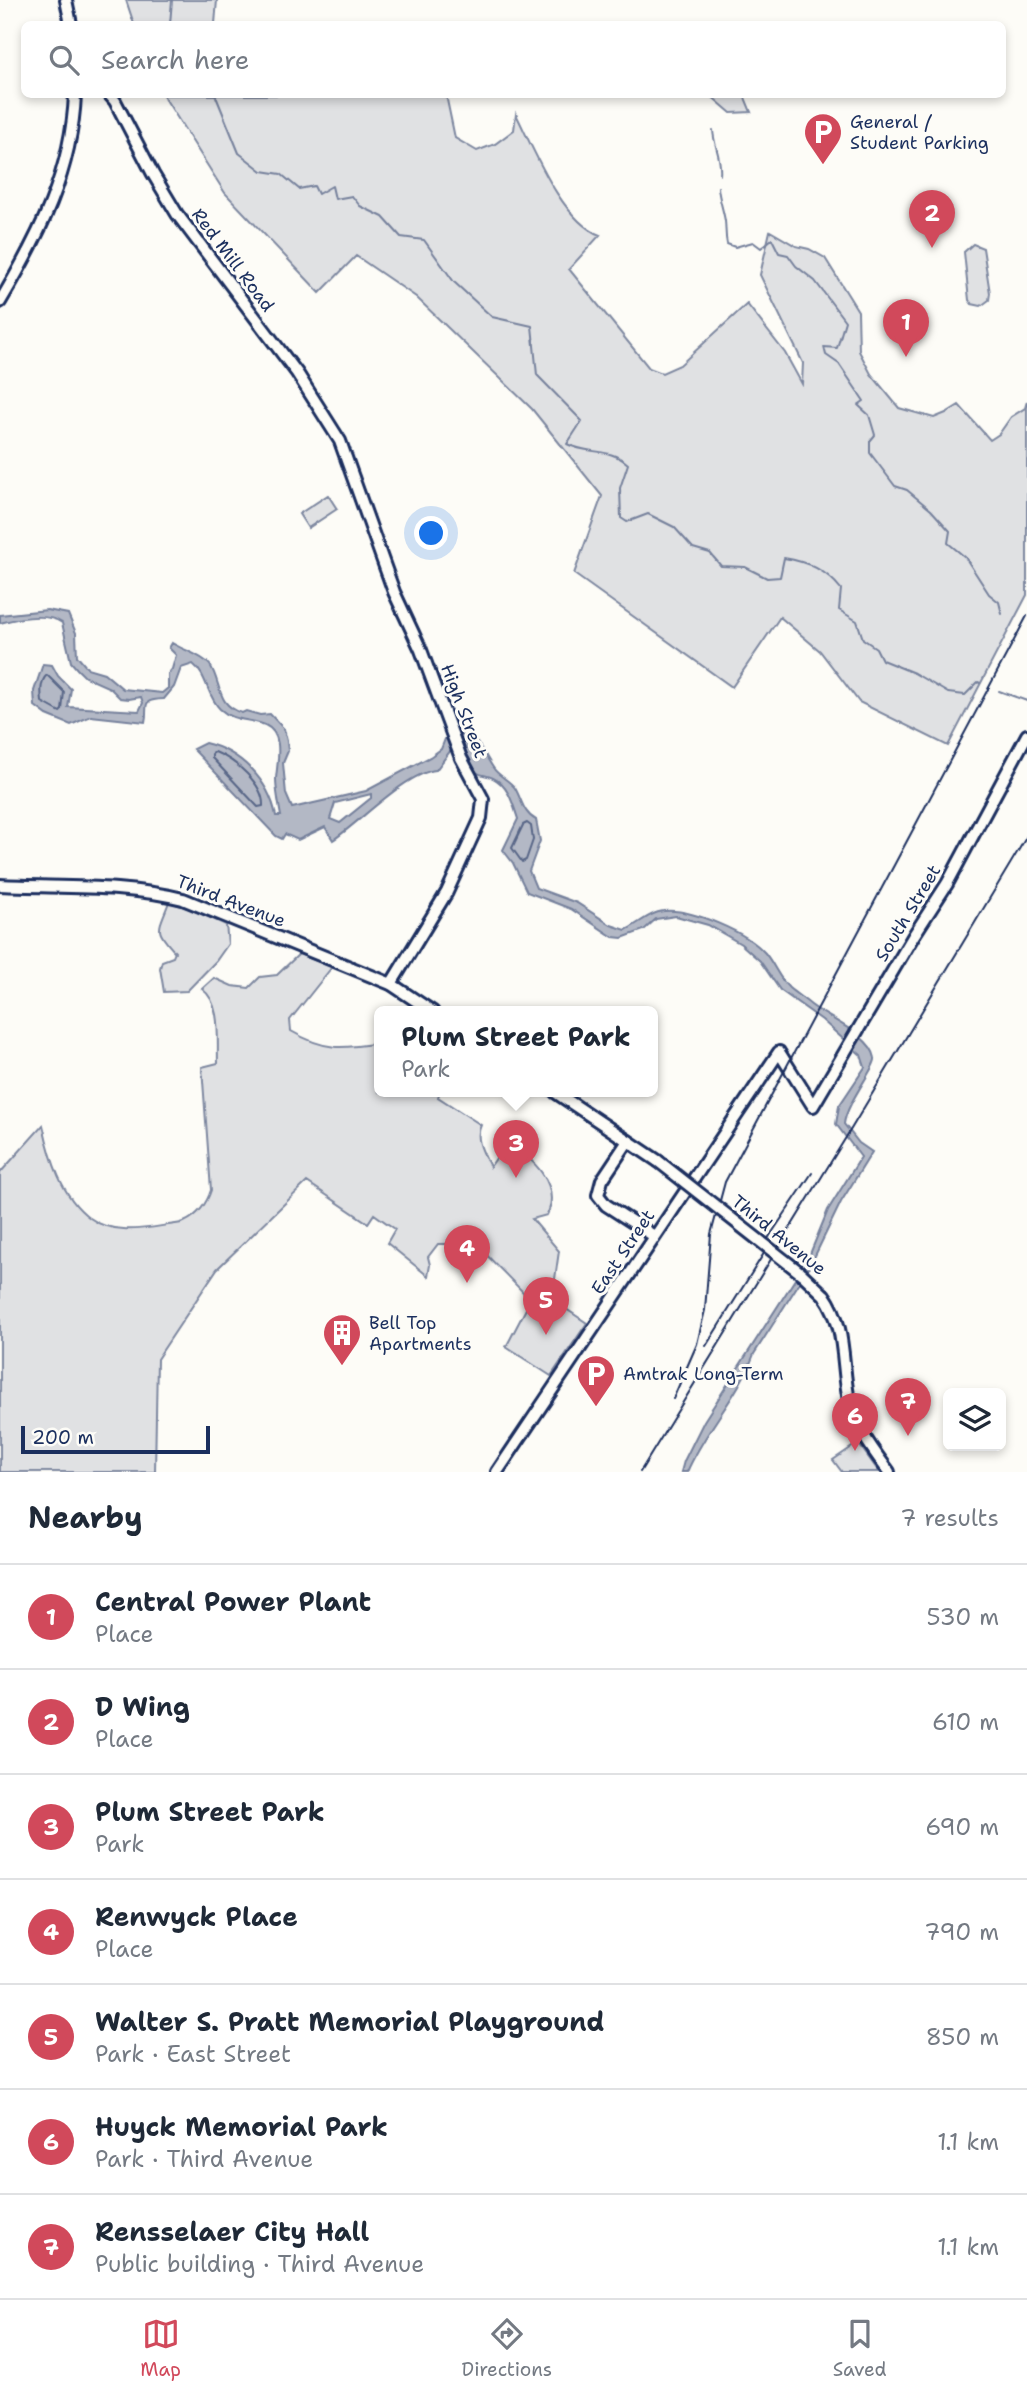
<!DOCTYPE html>
<html lang="en">
<head>
<meta charset="utf-8">
<style>
  :root { --surface:#fff; --page:#f2f2f3; --text:#1f2937; --muted:#747a83; --line:#e0e1e3; --accent:#d1495b }
  body { margin:0; font-family:"Shantell Sans",sans-serif; background:var(--page); color:var(--text) }
  .controls { position:absolute; right:21px; bottom:21px; display:grid; overflow:hidden; border-radius:10px; box-shadow:0 4px 10px #0003 }
  .controls button { width:63px; height:63px; display:grid; place-items:center; padding:0; border:0; border-bottom:2px solid var(--line); background:var(--surface); color:var(--text); font:35px sans-serif }
  .scale { position:absolute; left:21px; bottom:18px; width:189px; box-sizing:border-box; padding-left:7px; border:4px solid #1b2f5e; border-top:0; font-size:19px; line-height:24px; white-space:nowrap; color:#1b2f5e; -webkit-text-stroke:5px #fdfcf7; paint-order:stroke }
  .you { position:absolute; left:432px; top:534px; width:24px; height:24px; margin:-18px; border:5px solid #fff; border-radius:50%; background:#1a73e8; box-shadow:0 0 0 10px #1a73e833 }
  .badge { display:grid; place-items:center; width:46px; height:46px; border-radius:50%; background:var(--accent); color:#fff; font-size:23px; font-weight:700 }
  .pin { position:absolute; translate:-50% -58px; filter:drop-shadow(0 2px 4px #0008) }
  .pin::after { content:''; position:absolute; top:37px; width:24px; height:21px; background:inherit; clip-path:polygon(0 0,100% 0,50% 100%) }
  .popup { position:absolute; left:374px; top:1006px; width:284px; height:91px; box-sizing:border-box; display:grid; place-content:center; border-radius:10px; background:var(--surface); filter:drop-shadow(0 2px 5px #0005); font-size:23px; white-space:nowrap; color:var(--muted) }
  .popup b { font-size:26px; color:var(--text) }
  .popup::after { content:''; position:absolute; left:50%; top:100%; margin-left:-14px; border:14px solid transparent; border-top-color:var(--surface) }
  .list { margin:0; padding:0; list-style:none }
  h2 { display:flex; justify-content:space-between; align-items:center; height:91px; margin:0; padding:0 28px; font-size:30px }
  h2 small { font-size:23px; font-weight:400; color:var(--muted) }
  .list li { display:grid; grid-template-columns:46px 1fr auto; gap:21px; align-items:center; box-sizing:border-box; height:105px; padding:0 28px; border-top:2px solid var(--line) }
  .list b { display:block; font-size:26px; white-space:nowrap }
  .list p { margin:0; font-size:23px; white-space:nowrap; color:var(--muted) }
  .list em { font-size:23px; font-style:normal; color:var(--muted) }
  .icon { flex:none; width:38px; height:38px; fill:none; stroke:currentColor; stroke-width:2; stroke-linecap:round; stroke-linejoin:round }
  .map { position:relative; flex:none; width:1027px; height:1472px; overflow:hidden }
  .search { position:absolute; background:var(--surface); box-shadow:0 4px 10px #0003; left:21px; right:21px; top:21px; height:77px; display:flex; align-items:center; gap:18px; box-sizing:border-box; padding:0 24px; border-radius:10px; color:var(--muted); font-size:26px }
  .sheet { height:826px; background:var(--surface) }
  nav { display:flex; justify-content:space-around; align-items:center; box-sizing:border-box; height:98px; border-top:2px solid var(--line); background:var(--surface); font-size:19px; color:var(--muted) }
  nav a { display:grid; justify-items:center; gap:4px }
  nav .on { color:var(--accent) }
  .map>svg:first-child { display:block }
</style>
</head>
<body>
<div class="map">
<svg width="1027" height="1472" viewBox="0 0 1027 1472">
  <rect width="100%" height="100%" fill="#fdfcf7"/>
  <filter id="ink" filterUnits="userSpaceOnUse"><feTurbulence type="fractalNoise" baseFrequency=".0143" numOctaves="2"/><feDisplacementMap in="SourceGraphic" scale="14" xChannelSelector="R" yChannelSelector="G"/><feConvolveMatrix kernelMatrix="1 2 1 2 8 2 1 2 1" color-interpolation-filters="sRGB"/></filter>
  <g filter="url(#ink)">
    <path fill="#e0e1e3" stroke="#7e88a0" stroke-width="2" d="M126 0H217L215 24H134Z
      M163 95H446L455 138 477 151 495 144 514 130 516 114C534 150 562 221 600 235L569 269 649 368 662 373 680 365 747 304 785 353 802 384 803 363 760 275 770 231 796 246 809 249 825 258 858 311 859 351 871 374 899 408 934 418 946 413 959 405 990 440 999 434 1011 417 1025 408 1027 401V595L948 746 859 702 820 651 780 617 732 687 574 574 602 496 532 409 416 297 356 256 320 293 225 193Z
      M710 95H744L751 112 731 113Z
      M973 244 983 248 990 293 989 300 981 306 972 304 969 300 964 252Z
      M328 495 337 509 308 528 299 514Z
      M169 902 191 909 226 925 228 944 216 961 187 991 164 992 160 968 162 961 173 957 175 952C154 929 158 931 169 902Z
      M299 954 332 967 290 1020 291 1031C325 1051 342 1049 379 1043V1092H440L438 1097 481 1125C474 1139 484 1154 490 1167L508 1141C531 1158 562 1184 547 1215L532 1219 559 1251 554 1286 565 1294 557 1307 566 1309 587 1323 551 1376 506 1347 529 1303 523 1292 463 1231 449 1244H438L428 1257 430 1265 428 1276 387 1243 395 1229 374 1214 368 1223 307 1182 217 1269 157 1359 155 1472H0V1173L43 1125C50 1157 61 1197 90 1218 113 1235 143 1229 168 1225 173 1224 180 1224 184 1222 198 1216 207 1203 211 1190L202 1067 218 1063C217 1040 222 1003 202 989L214 978 232 986 249 988 260 977 277 975Z
      M858 1443 879 1472H842L833 1460Z"/>
    <path fill="#b3b8c5" stroke="#76819c" stroke-width="2" fill-rule="evenodd" d="M47 610 68 614 76 633 77 656 87 668 104 673 123 689 162 693 168 688V674L172 669 176 655 169 648 172 643C183 650 202 655 210 665 222 684 216 705 242 713L246 711 260 715 270 714 284 729 287 741 288 751 283 763 286 794 292 808 366 791 430 757 441 749 445 739 462 732C480 740 483 753 494 769 499 776 509 780 515 788 522 800 523 813 536 820L540 841 529 871 536 888 577 903 611 925 626 930C638 924 651 912 664 911 691 908 748 933 765 953 774 964 779 978 789 988 796 994 804 999 811 1005 827 1018 871 1035 875 1058 877 1066 846 1103 844 1124L859 1143 872 1152 841 1202 810 1266 754 1354C738 1397 705 1430 687 1472H681L684 1461 704 1421 808 1259 828 1210 861 1157 836 1124 839 1106 865 1067 861 1055 853 1048 822 1020 780 990 760 961 741 944 708 925 676 916 656 919 644 930 622 938 613 937 571 909 527 892 513 863 503 850 518 819C513 804 508 785 493 778 487 775 482 776 476 772L463 747 451 750 436 770C406 773 360 822 333 840L325 827 298 840 285 834 282 839 276 836 193 749 205 743C240 751 269 780 276 816H281C279 805 276 791 276 779 277 762 285 734 265 725 248 718 234 722 220 709 207 696 207 675 193 664L181 668 174 687 164 699C139 700 149 705 145 722L91 716 71 725 47 715 35 706 34 691 43 664 52 665 58 676 71 689 68 707 139 711 143 703 141 697 129 699 120 698 110 688 85 677 77 669 71 662 62 623C46 612 18 618 0 623V615ZM371 794V798L340 823 330 819 335 803Z"/>
    <g fill="none" stroke-linecap="round" stroke-linejoin="round">
      <path stroke="#586687" stroke-width="2" d="M47 675 64 692 62 710 60 712 42 702C41 693 40 681 47 675Z
        M215 752C235 760 264 784 263 806L258 807 212 758V754Z
        M527 823 531 826 533 840 526 860 522 862 512 848 523 825Z"/>
      <path stroke="#76819c" stroke-width="2" d="M170 24 172 0
        M215 94 239 153 262 171 281 174 299 189 314 186 318 194 332 186 335 199 352 196 360 206 383 217 401 237 424 240 454 282 492 317 532 326 537 375 582 421 567 444C589 455 609 447 628 464L620 488 621 518 627 522 648 514 674 527 693 548 710 553 721 566 745 567 767 578 780 577 784 558C808 562 826 570 841 589L839 610 857 621 863 639 876 648 882 660 914 673 948 693 965 695 978 682 980 683
        M713 130C714 147 722 158 720 175
        M718 187C719 199 723 209 725 221 726 229 725 235 727 244L735 247 753 242 761 248 772 239 779 253 788 255 796 266 815 281 845 321 837 348 824 347 826 355 839 364 864 401 858 405 869 415 875 435 870 441V453L895 486 907 490 931 510 950 531 948 543 965 557 989 594 999 602 1002 614
        M999 691 1027 701"/>
      <defs>
        <path id="secondary" d="M109 94 115 101 153 174 177 214 297 373 340 441 394 592 421 650 461 758 483 799 481 818 447 892 391 984
          M628 1141 602 1180 598 1195 606 1205 654 1236
          M497 1472 779 1052 813 1106 914 935 947 884 1027 735"/>
        <path id="primary" d="M66 0 71 24
          M0 302C39 236 72 172 75 94
          M0 885C60 888 124 884 183 899L391 984 433 1012
          M555 1092 658 1161
          M824 1295C847 1327 841 1364 849 1400 855 1427 873 1450 889 1472"/>
      </defs>
      <use href="#secondary" stroke="#1b2f5e" stroke-width="16"/>
      <use href="#primary" stroke="#1b2f5e" stroke-width="16"/>
      <use href="#secondary" stroke="#fdfcf7" stroke-width="10"/>
      <use href="#primary" stroke="#fdfcf7" stroke-width="10"/>
      <path stroke="#1b2f5e" stroke-width="2" d="M761 1249 812 1173
        M706 1346 771 1242
        M673 1399 697 1344 705 1310 711 1234 725 1182 1027 616
        M640 1472 845 1139 1027 836"/>
      <defs>
        <path id="primary-bridge" d="M658 1161 802 1274 824 1295"/>
      </defs>
      <use href="#primary-bridge" stroke="#1b2f5e" stroke-width="16" stroke-linecap="butt"/>
      <use href="#primary-bridge" stroke="#fdfcf7" stroke-width="10"/>
    </g>
  </g>
  <defs>
    <symbol id="parking-pin" viewBox="-11 -11 22 30"><path d="M0 17L-7.5 6A9.5 9.5 0 1 1 7.5 6Z" fill="#d1495b" stroke="#fdfcf7"/><path d="M-3.5-5.5H1a3.5 3.5 0 0 1 0 7H-1V5.5H-3.5ZM-1-3.4V-.6H.8a1.4 1.4 0 0 0 0-2.8Z" fill="#fff"/></symbol>
    <symbol id="building-pin" viewBox="-11 -11 22 30"><path d="M0 17L-7.5 6A9.5 9.5 0 1 1 7.5 6Z" fill="#d1495b" stroke="#fdfcf7"/><path d="M-4-6H4V6H1V3H-1V6H-4ZM-2.5-4.3h1.7v1.8h-1.7ZM.8-4.3h1.7v1.8H.8ZM-2.5-1h1.7V.8h-1.7ZM.8-1h1.7V.8H.8Z" fill="#fff"/></symbol>
  </defs>
  <g fill-rule="evenodd">
    <use href="#parking-pin" x="801" y="110" width="44" height="60"/>
    <use href="#building-pin" x="320" y="1311" width="44" height="60"/>
    <use href="#parking-pin" x="574" y="1352" width="44" height="60"/>
  </g>
  <g text-anchor="middle" stroke-width="6" stroke-linejoin="round" paint-order="stroke">
    <g font-size="18" fill="#1b2f5e" stroke="#fdfcf7" text-anchor="start">
      <text x="850" y="128">General /<tspan x="850" dy="21">Student Parking</tspan></text>
      <text x="369" y="1329">Bell Top<tspan x="369" dy="21">Apartments</tspan></text>
      <text x="623" y="1380">Amtrak Long-Term</text>
    </g>
    <g font-size="18" fill="#1b2f5e" stroke="#fdfcf7">
      <text transform="translate(233 260) rotate(53)" y="6">Red Mill Road</text>
      <text transform="translate(464 711) rotate(69)" y="6">High Street</text>
      <text transform="translate(231 901) rotate(21)" y="6">Third Avenue</text>
      <text transform="translate(908 913) rotate(-59)" y="6">South Street</text>
      <text transform="translate(779 1235) rotate(39)" y="6">Third Avenue</text>
      <text transform="translate(623 1252) rotate(-56)" y="6">East Street</text>
    </g>
  </g>
</svg>
<div class="controls">
<button><svg class="icon" aria-label="layers" viewBox="0 0 24 24"><path d="M12 4l9 5-9 5-9-5zM3 14l9 5 9-5"/></svg></button>
</div>
<div class="scale">200 m</div>
<div class="you"></div>
<div class="pin badge" style="left:906px;top:357px">1</div>
<div class="pin badge" style="left:932px;top:248px">2</div>
<div class="pin badge" style="left:516px;top:1178px">3</div>
<div class="popup"><b>Plum Street Park</b>Park</div>
<div class="pin badge" style="left:467px;top:1283px">4</div>
<div class="pin badge" style="left:546px;top:1335px">5</div>
<div class="pin badge" style="left:855px;top:1451px">6</div>
<div class="pin badge" style="left:908px;top:1436px">7</div>
<div class="search"><svg class="icon" aria-label="search" viewBox="0 0 24 24"><circle cx="10" cy="10" r="6"/><path d="M15 15l6 6"/></svg>Search here</div>
</div>
<section class="sheet">
<h2>Nearby<small>7 results</small></h2>
<ul class="list">
<li><span class="badge">1</span><div><b>Central Power Plant</b><p>Place</p></div><em>530 m</em></li>
<li><span class="badge">2</span><div><b>D Wing</b><p>Place</p></div><em>610 m</em></li>
<li><span class="badge">3</span><div><b>Plum Street Park</b><p>Park</p></div><em>690 m</em></li>
<li><span class="badge">4</span><div><b>Renwyck Place</b><p>Place</p></div><em>790 m</em></li>
<li><span class="badge">5</span><div><b>Walter S. Pratt Memorial Playground</b><p>Park · East Street</p></div><em>850 m</em></li>
<li><span class="badge">6</span><div><b>Huyck Memorial Park</b><p>Park · Third Avenue</p></div><em>1.1 km</em></li>
<li><span class="badge">7</span><div><b>Rensselaer City Hall</b><p>Public building · Third Avenue</p></div><em>1.1 km</em></li>
</ul>
</section>
<nav>
<a class="on"><svg class="icon" aria-label="map" viewBox="0 0 24 24"><path d="M3 6l6-2 6 2 6-2v14l-6 2-6-2-6 2zM9 4v14M15 6v14"/></svg>Map</a>
<a><svg class="icon" aria-label="directions" viewBox="0 0 24 24"><path d="M12 3l9 9-9 9-9-9zM9 14v-3h6M13 9l2 2-2 2"/></svg>Directions</a>
<a><svg class="icon" aria-label="saved" viewBox="0 0 24 24"><path d="M7 4h10v16l-5-4-5 4z"/></svg>Saved</a>
</nav>
</body>
</html>
